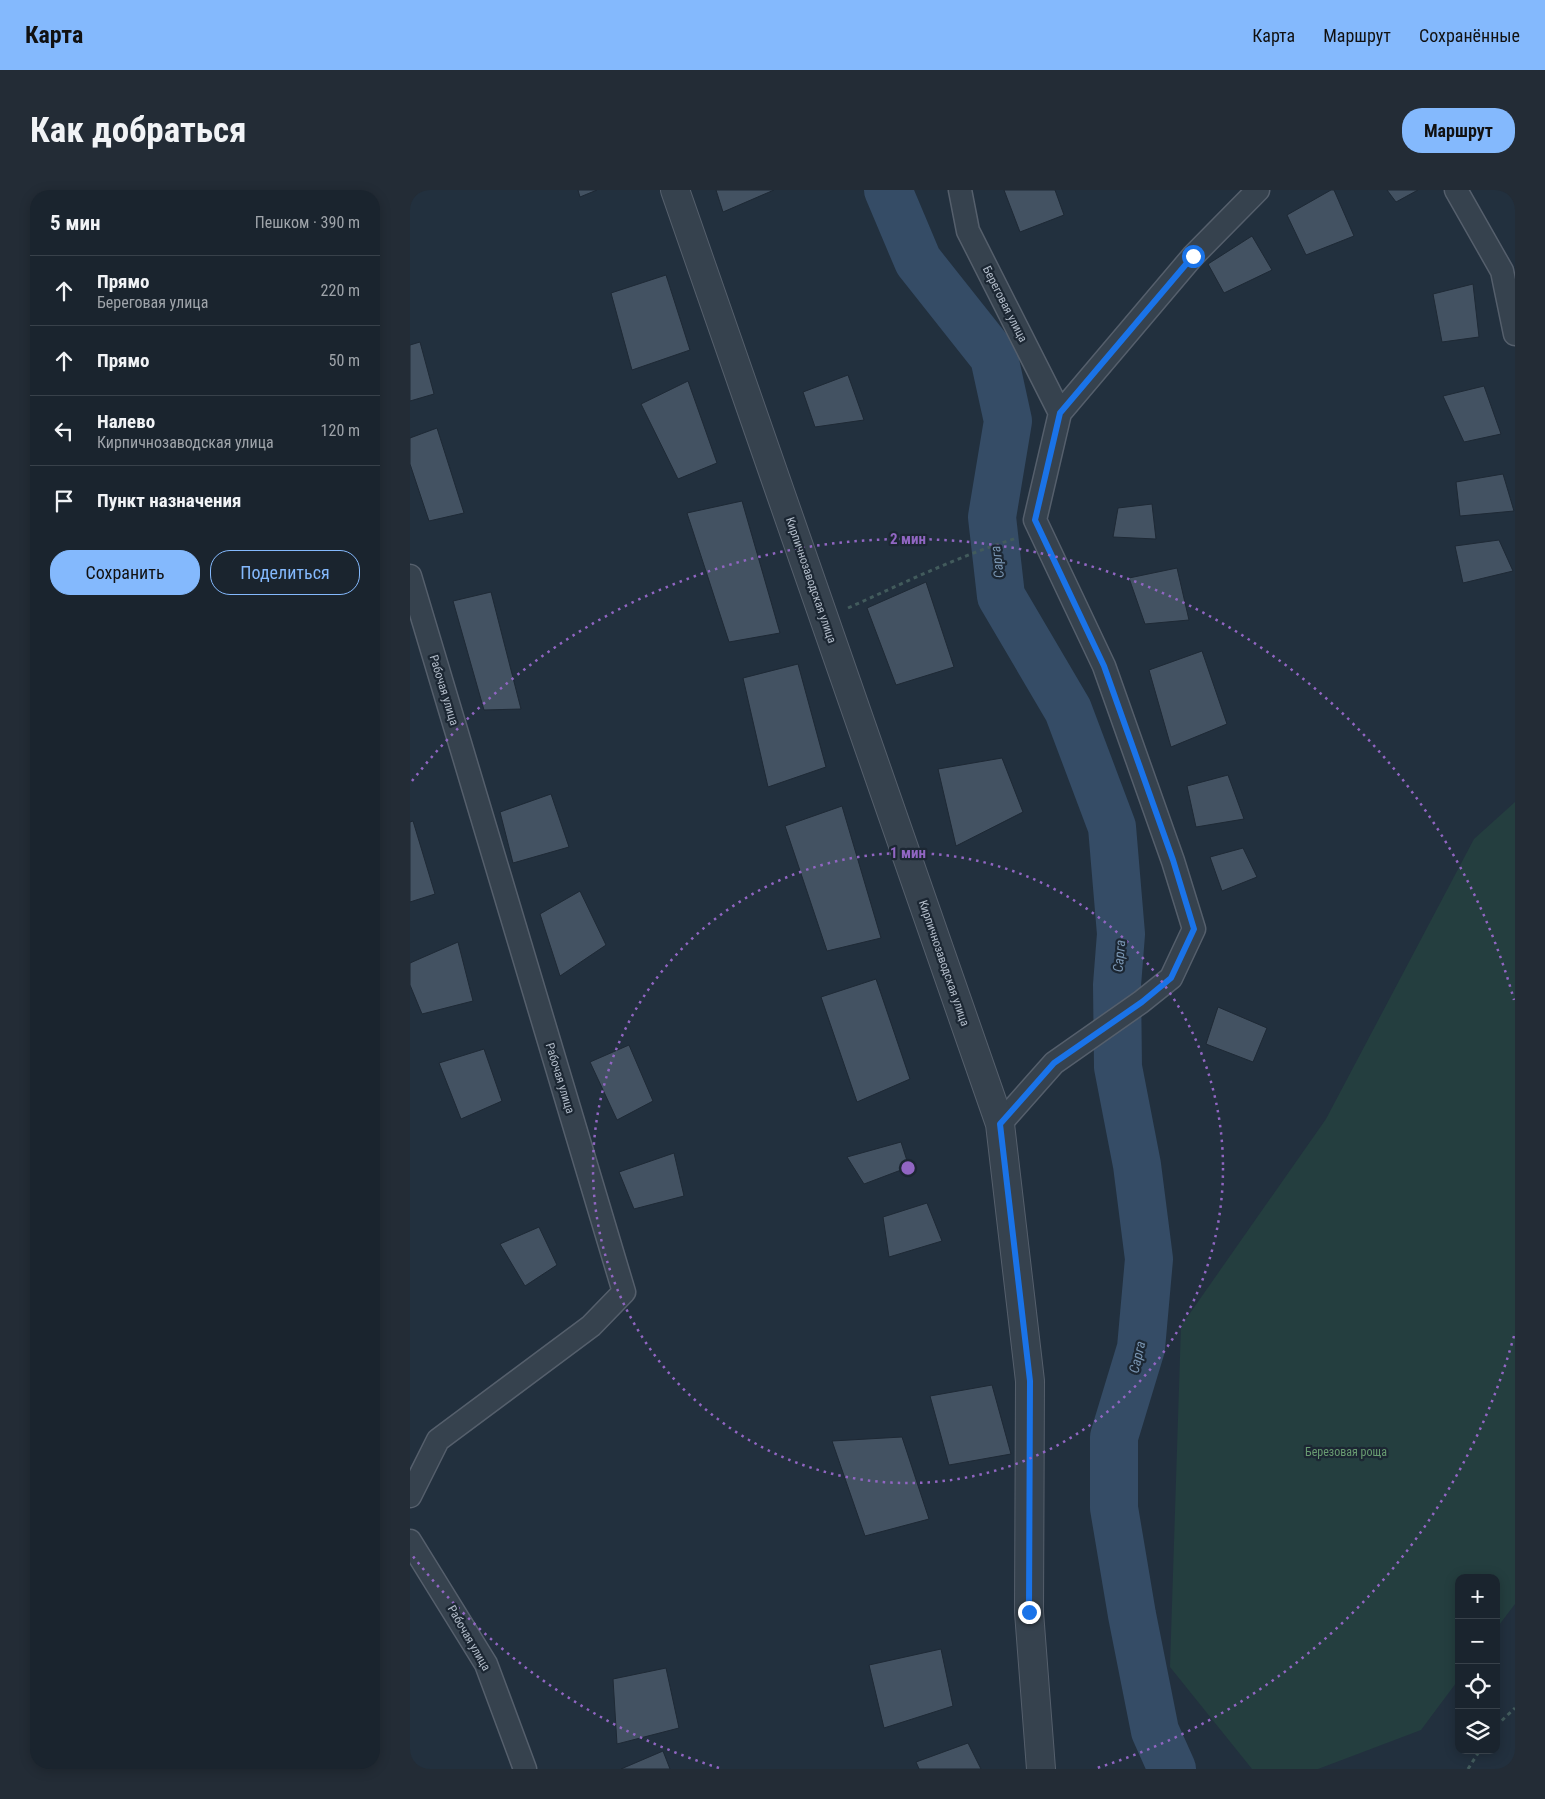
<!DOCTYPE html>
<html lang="ru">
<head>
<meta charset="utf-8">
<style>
  :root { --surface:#1a242e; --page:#232c36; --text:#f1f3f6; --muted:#9fa4aa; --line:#38414a; --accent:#84b9fd }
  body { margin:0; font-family:"Roboto Condensed",sans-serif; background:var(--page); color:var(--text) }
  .controls { position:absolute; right:15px; bottom:15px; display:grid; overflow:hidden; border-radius:10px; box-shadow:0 2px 12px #0003 }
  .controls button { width:45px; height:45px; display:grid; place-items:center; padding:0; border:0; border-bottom:1px solid var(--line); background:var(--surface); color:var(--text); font:25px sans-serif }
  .stop { position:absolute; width:15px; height:15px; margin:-11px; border:4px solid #1a73e8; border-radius:50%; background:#fff }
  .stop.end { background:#1a73e8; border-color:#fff; box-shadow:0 1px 5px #0008 }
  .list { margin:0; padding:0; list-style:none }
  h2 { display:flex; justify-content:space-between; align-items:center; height:65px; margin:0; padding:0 20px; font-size:21px }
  h2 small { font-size:16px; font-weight:400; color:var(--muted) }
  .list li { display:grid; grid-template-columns:32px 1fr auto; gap:15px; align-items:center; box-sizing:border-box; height:70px; padding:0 20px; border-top:1px solid var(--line) }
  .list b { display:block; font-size:19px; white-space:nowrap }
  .list p { margin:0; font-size:16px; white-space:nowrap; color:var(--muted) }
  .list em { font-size:16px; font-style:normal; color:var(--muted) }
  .actions { display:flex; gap:10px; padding:15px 20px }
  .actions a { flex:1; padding:11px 0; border:1px solid var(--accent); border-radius:20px; text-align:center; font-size:18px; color:var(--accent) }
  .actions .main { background:var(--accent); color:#111 }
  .icon { flex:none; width:28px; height:28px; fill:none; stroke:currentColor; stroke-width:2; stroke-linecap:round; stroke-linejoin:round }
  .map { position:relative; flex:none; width:1105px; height:1579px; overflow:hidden; border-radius:20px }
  header { display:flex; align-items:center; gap:30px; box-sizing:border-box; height:70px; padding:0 25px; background:var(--accent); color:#111 }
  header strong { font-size:24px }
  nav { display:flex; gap:28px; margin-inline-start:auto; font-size:18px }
  .intro { display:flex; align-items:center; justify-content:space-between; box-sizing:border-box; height:120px; padding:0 30px }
  h1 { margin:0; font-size:35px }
  .button { padding:12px 22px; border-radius:20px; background:var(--accent); color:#111; font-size:18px; font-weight:700 }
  main { display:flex; gap:30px; padding:0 30px }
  aside { flex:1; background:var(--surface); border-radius:20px; box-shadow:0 2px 12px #0003 }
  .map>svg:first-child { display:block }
</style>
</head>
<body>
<header>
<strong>Карта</strong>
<nav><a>Карта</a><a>Маршрут</a><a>Сохранённые</a></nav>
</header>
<div class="intro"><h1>Как добраться</h1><a class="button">Маршрут</a></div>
<main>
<aside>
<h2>5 мин<small>Пешком · 390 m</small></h2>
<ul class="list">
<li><svg class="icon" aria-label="ahead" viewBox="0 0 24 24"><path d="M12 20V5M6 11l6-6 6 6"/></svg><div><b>Прямо</b><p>Береговая улица</p></div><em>220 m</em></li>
<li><svg class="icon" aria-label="ahead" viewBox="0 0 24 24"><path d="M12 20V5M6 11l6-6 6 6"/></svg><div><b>Прямо</b></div><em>50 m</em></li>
<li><svg class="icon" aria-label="left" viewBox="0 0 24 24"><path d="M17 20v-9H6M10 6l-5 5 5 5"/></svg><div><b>Налево</b><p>Кирпичнозаводская улица</p></div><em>120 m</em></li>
<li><svg class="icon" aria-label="arrive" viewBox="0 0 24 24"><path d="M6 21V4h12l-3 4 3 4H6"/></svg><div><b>Пункт назначения</b></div></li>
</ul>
<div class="actions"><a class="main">Сохранить</a><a>Поделиться</a></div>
</aside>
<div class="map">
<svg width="1105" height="1579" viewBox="0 0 1105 1579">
  <rect width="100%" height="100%" fill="#22303e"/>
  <path fill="#243e3f" d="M1105 612V1414L1086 1439V1388H1049V1489L1011 1540 908 1579H842L760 1477 771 1136 916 929 1064 649Z"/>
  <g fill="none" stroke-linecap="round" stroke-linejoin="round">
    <path stroke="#354c66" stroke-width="48" d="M478 0 508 71 584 167 598 231 582 327 591 406 658 520 702 637 711 744 707 795 708 877 727 975 739 1069 731 1158 704 1247V1318L722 1425 745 1541 762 1579"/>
  </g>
  <path fill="#435262" stroke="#1e2935" d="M168 0H187L170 7Z
    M306 0H364L313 22Z
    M594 0H645L654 25 610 42Z
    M921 0H924L944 46 896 65 877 25Z
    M977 0H1008L986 12Z
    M842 46 862 80 814 103 798 74Z
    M256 85 280 160 222 180 201 103Z
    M1063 94 1069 147 1032 152 1023 104Z
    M10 152 24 204 0 211V155Z
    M438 185 454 230 405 237 393 202Z
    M278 191 307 273 268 289 231 214Z
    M1074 196 1091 244 1054 252 1033 206Z
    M27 238 54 323 19 331 0 274V248Z
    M1093 284 1104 321 1050 326 1046 292Z
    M332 311 370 443 319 452 277 323Z
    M742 314 746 349 703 347 708 318Z
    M1089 350 1103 381 1053 393 1045 356Z
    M767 378 779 430 735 434 719 388Z
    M516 392 544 477 486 495 457 418Z
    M81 402 111 519 74 520 43 411Z
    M792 461 817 534 761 557 739 480Z
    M388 474 416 577 358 597 333 488Z
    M592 568 613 622 546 656 528 579Z
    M818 585 834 629 786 637 777 596Z
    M141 604 159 657 103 673 90 622Z
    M432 616 471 748 417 761 375 636Z
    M3 631 25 704 0 712V632Z
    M833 658 847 687 812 701 800 667Z
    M170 701 196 755 150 786 130 724Z
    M48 752 63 811 12 824 0 795V773Z
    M466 789 500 889 447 912 411 807Z
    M808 817 857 838 843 872 796 854Z
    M219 855 243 911 207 930 180 872Z
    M74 859 92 911 51 929 29 873Z
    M491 952 499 977 454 994 437 967Z
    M264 963 274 1006 224 1019 209 982Z
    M517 1013 532 1051 479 1067 473 1027Z
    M129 1037 147 1075 115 1096 90 1054Z
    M582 1195 601 1264 539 1275 520 1206Z
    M492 1247 519 1329 455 1346 422 1251Z
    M531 1459 543 1516 474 1538 459 1475Z
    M256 1478 269 1538 207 1554 203 1489Z
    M558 1553 571 1579H509L506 1572Z
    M253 1561 260 1579H211Z"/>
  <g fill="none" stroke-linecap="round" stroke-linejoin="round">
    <defs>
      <path id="minor" d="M550 0 558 41 650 223
        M1046 0 1092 81 1105 144
        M0 386 214 1102 181 1136 28 1250 0 1306
        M590 934 644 873 731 812 761 788 784 739 763 671 694 476 625 330 650 223 783 66 848 0
        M0 1351 76 1474 115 1579"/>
      <path id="tertiary" d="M265 0 590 934 620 1191 619 1422 631 1579"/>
    </defs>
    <use href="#minor" stroke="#555f6c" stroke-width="25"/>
    <use href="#tertiary" stroke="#555f6c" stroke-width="30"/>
    <path stroke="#425b5c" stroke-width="3" stroke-dasharray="4 4" stroke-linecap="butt" d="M438 418C494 393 548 366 607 348
      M1086 1536 1105 1518
      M1058 1579 1070 1560"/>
    <use href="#minor" stroke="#36424e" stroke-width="22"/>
    <use href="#tertiary" stroke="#36424e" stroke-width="28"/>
  </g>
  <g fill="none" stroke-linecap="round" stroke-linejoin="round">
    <path stroke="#1a73e8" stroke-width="6" d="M619 1422 620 1191 590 934 644 873 732 812 761 788 784 739 763 670 694 476 625 330 650 223 783 66"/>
  </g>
  <g fill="none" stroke="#9166c3" stroke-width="2.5" stroke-dasharray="2.5 5">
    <circle cx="498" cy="978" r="315"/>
    <path d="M1104 1146A629 629 0 0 1 687 1578M309 1578A629 629 0 0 1 2 1365M2 591A629 629 0 0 1 1104 810"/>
  </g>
  <g text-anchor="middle" stroke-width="4.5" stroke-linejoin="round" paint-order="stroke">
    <g font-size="12" fill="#b2bcc9" stroke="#1c2733">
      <text transform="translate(595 114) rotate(63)" y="4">Береговая улица</text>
      <text transform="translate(401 390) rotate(71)" y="4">Кирпичнозаводская улица</text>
      <text transform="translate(34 500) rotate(73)" y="4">Рабочая улица</text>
      <text transform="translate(534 773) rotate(71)" y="4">Кирпичнозаводская улица</text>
      <text transform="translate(150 888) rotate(73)" y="4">Рабочая улица</text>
      <text transform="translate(59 1448) rotate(60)" y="4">Рабочая улица</text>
    </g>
    <g font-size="12" fill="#689b71" stroke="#1c2733">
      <text x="936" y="1266">Березовая роща</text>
    </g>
    <g font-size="14" font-style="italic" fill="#7995b2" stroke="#1c2733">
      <text transform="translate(587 372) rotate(-97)" y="5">Сарга</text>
      <text transform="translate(709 766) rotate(-85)" y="5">Сарга</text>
      <text transform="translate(727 1167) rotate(-77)" y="5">Сарга</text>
    </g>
  </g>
  <circle cx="498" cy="978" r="8" fill="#9166c3" stroke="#1c2733" stroke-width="2.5"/>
  <g font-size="15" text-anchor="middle" font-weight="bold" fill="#9166c3" stroke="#1c2733" stroke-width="4.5" stroke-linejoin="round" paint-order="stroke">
    <text x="498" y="354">2 мин</text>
    <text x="498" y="668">1 мин</text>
  </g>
</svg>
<div class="controls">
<button>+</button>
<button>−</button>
<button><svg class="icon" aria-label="locate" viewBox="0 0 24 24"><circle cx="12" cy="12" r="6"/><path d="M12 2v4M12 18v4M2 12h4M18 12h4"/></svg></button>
<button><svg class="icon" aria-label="layers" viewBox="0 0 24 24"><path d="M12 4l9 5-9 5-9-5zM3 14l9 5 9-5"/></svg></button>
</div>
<div class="stop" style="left:783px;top:66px"></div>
<div class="stop end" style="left:619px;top:1422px"></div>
</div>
</main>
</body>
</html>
